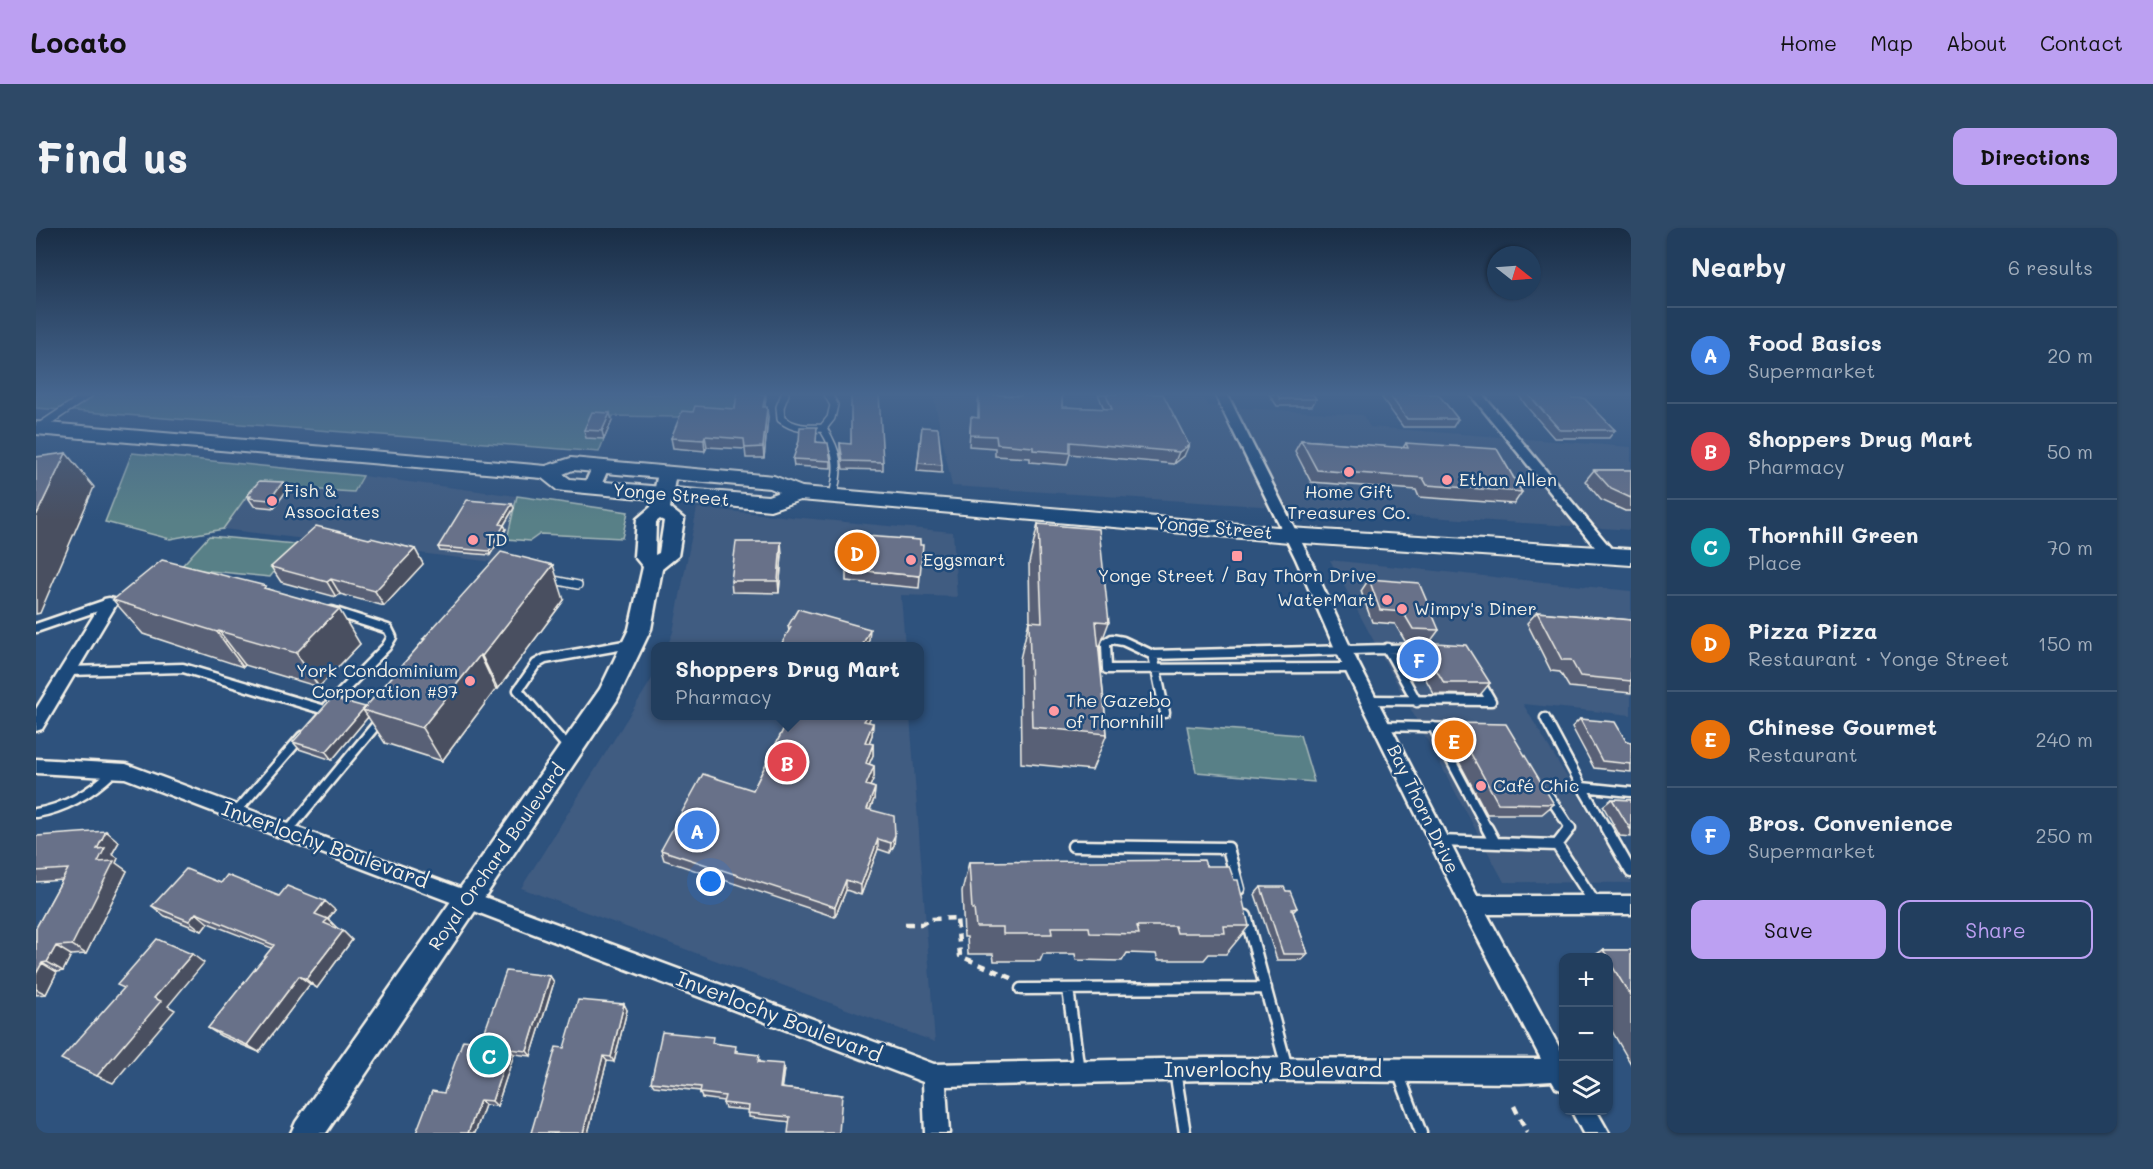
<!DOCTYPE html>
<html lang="en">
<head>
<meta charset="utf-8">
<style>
  :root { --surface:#223e5e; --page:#2e4967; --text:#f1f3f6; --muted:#a2aebc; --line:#3f5773; --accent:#bca0f2 }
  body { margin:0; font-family:Mali,sans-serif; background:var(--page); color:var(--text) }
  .controls { position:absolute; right:18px; bottom:18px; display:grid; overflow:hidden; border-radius:12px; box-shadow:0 2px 4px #0004 }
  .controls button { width:54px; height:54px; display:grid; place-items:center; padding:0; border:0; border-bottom:2px solid var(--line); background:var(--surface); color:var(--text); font:30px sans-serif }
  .compass { position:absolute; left:1451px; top:18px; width:54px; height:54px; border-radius:50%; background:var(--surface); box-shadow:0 2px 4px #0004; rotate:107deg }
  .you { position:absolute; left:675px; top:654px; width:21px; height:21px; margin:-15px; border:4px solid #fff; border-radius:50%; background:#1a73e8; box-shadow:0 0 0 9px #1a73e833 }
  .badge { display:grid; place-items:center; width:39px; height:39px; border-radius:50%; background:var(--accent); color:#fff; font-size:20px; font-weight:700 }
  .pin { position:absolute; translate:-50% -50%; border:3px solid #fff; box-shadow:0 2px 6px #0006 }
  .popup { position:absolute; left:615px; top:414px; width:273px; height:78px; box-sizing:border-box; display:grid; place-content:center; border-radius:12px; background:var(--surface); filter:drop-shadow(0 2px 4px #0005); font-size:20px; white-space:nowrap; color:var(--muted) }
  .popup b { font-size:22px; color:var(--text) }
  .popup::after { content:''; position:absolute; left:50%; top:100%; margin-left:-12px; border:12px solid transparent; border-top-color:var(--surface) }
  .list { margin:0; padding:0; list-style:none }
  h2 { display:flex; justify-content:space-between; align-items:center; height:78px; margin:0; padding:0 24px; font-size:26px }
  h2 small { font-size:20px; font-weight:400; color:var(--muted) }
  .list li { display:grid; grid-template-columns:39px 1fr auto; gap:18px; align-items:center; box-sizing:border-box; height:96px; padding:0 24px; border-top:2px solid var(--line) }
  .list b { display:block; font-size:22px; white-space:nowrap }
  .list p { margin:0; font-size:20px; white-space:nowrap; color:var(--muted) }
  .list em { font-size:20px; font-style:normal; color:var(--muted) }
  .actions { display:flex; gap:12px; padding:18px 24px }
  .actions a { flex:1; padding:14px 0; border:2px solid var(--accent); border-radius:12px; text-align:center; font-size:21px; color:var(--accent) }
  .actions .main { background:var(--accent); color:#111 }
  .icon { flex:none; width:33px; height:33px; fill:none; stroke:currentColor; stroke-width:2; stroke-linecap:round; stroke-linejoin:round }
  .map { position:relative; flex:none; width:1595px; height:905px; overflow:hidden; border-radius:12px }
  header { display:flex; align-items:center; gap:36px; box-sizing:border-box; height:84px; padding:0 30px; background:var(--accent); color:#111 }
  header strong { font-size:28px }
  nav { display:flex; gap:33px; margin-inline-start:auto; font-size:21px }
  .intro { display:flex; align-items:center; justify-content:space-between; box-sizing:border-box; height:144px; padding:0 36px }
  h1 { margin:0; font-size:42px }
  .button { padding:15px 27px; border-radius:12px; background:var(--accent); color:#111; font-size:21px; font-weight:700 }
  main { display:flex; gap:36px; padding:0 36px }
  aside { flex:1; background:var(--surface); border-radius:12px; box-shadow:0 2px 4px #0004 }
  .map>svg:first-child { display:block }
</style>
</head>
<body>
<header>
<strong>Locato</strong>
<nav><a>Home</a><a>Map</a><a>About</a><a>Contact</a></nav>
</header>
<div class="intro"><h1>Find us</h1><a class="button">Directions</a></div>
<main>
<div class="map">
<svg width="1595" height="905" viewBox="0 0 1595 905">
  <rect width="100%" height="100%" fill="#2e527d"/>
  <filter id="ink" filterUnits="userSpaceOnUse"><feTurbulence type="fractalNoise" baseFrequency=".0167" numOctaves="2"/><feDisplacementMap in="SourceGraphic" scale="12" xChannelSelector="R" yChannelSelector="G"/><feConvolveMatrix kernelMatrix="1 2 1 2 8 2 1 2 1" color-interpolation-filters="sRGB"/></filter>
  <g filter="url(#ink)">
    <path fill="#3f5b81" d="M897 166H1164L1173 178 1327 187 1334 199 1595 219V302L916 258Z
      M327 248 481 268 471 311 457 334 187 301 218 258 318 264Z
      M661 280 917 304 921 369 865 367 869 418H631L637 404Z
      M1294 332 1595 363V487L1487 476 1595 655 1468 654Z
      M619 446V488H874L899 814 485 660Z"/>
    <path fill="#598087" stroke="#a6b8b8" stroke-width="1.5" d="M0 166H705L702 190 577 188 563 224 0 180Z
      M96 225 327 248 318 264 218 258 187 301 134 311 69 294Z
      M481 268 592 284 586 310 504 306 494 313 471 311Z
      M173 308 260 316 234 349 144 340Z
      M1151 498 1264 507 1278 554 1160 544Z"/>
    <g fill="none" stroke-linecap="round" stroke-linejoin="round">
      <defs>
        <path id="lane-far2" d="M749 166 744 179 745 191C758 201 771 201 787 200L795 190 798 177 792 166
          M2 200 53 166
          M787 200C803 226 804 238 797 268
          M513 351 542 357"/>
        <path id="lane-far1" d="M0 400 73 375
          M1351 420 1381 474
          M1117 427 1129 485
          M1317 440 1071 441 1070 415 1076 411 1087 413 1117 427 1389 420
          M32 443 147 440 289 482
          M1333 472 1455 473 1444 454
          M292 478 350 419 356 409 352 401 296 383
          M1509 490 1546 559
          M1346 498 1423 500
          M1397 499 1452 602
          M533 521 482 462 500 436 509 431 594 416
          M1513 568 1534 600 1533 602
          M200 584 266 508
          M0 585C31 580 56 564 78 543
          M253 602 345 491
          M1571 602 1546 559 1595 564"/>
        <path id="lane" d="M1451 600 1459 615
          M1570 600 1595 644
          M251 604 254 600
          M1404 613 1521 617 1534 600
          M1521 617 1560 677
          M1037 618 1192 620 1203 661
          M1210 688 1251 840
          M985 761 1230 760
          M1032 761 1043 843
          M1139 843 1149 905
          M1362 844 1385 905"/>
        <path id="street" d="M1179 166H1191L1274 331 1316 423 1441 668H1595V686H1451L1528 828V863L1520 860 1516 853 1484 855 1170 852 910 858 913 905H889L887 854 89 550 0 545V531L90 536 898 836 1170 830 1505 831 1428 684 1300 423 1260 331Z
          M1434 166H1446L1578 324 1580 327 1578 330H1568Z
          M73 370 78 371 81 375 6 501 0 503V481L68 371Z
          M1535 882H1560L1573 905H1547Z"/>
        <path id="secondary" d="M564 234 570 235 573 239 562 264H550L547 260 558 235Z
          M631 239 637 241 640 245 634 280 648 291 642 328 626 341 615 401 581 472 290 905H255L260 894 564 461 593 401 607 339 598 328 601 291 615 279 622 245 625 241ZM624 291 628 293 623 325 619 327 620 294Z"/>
        <path id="primary" d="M0 194 510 238 535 230 738 248 766 259 1253 300 1595 321V337L1253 314 764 272 734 282 528 263 521 262 506 250 0 206ZM537 242 734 260 743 264 732 268 534 251 527 246Z"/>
      </defs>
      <use href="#lane-far2" stroke="#f4f1e8" stroke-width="10"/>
      <use href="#lane-far1" stroke="#f4f1e8" stroke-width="13"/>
      <use href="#lane" stroke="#f4f1e8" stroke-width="15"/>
      <use href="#street" stroke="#f4f1e8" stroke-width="5"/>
      <use href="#secondary" stroke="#f4f1e8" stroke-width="5"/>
      <use href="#primary" stroke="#f4f1e8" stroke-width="4"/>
      <path stroke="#f4f1e8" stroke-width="4.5" stroke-dasharray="8 6" stroke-linecap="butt" d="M869 696H886L894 691 921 690 924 728 978 751
        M1478 878 1491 905"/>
      <use href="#lane-far2" stroke="#1f4a7a" stroke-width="7"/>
      <use href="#lane-far1" stroke="#1f4a7a" stroke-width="8"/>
      <use href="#lane" stroke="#1f4a7a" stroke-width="10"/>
      <use href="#street" fill="#1f4a7a" fill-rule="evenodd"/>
      <use href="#secondary" fill="#1f4a7a" fill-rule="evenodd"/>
      <use href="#primary" fill="#1f4a7a" fill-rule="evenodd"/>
    </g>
    <path fill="#596176" stroke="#f4f1e8" stroke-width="1.5" d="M701 166H730L729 179 732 189 728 230H710L709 221 671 219 669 223 637 220 635 210 657 184 699 181Z
      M943 166 983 168 984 166H1026V179L1068 181 1062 166H1127L1148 228 1138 236 1034 226 1031 237 994 234V230L959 228V220L933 218 935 189 942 190V176Z
      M1233 166H1277L1280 171 1276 178H1241Z
      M1348 166H1402L1422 191 1417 199H1367L1346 170Z
      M1482 166H1532L1536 170 1579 202 1573 210H1518L1491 179Z
      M576 193 568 211 550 210 548 202Z
      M886 199 906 237V245L881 243Z
      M1265 212 1367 220 1370 215 1486 264 1478 276 1383 269 1380 262 1275 254 1259 223Z
      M781 214 795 233V240L758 238 757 231Z
      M804 215 847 234V242L807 241 804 223Z
      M1558 242H1595V283H1589L1565 272 1549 253Z
      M247 254 251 262 238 280 218 278 211 268Z
      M476 276 478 280 468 297 470 301 454 327 404 323 402 319Z
      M1002 296 1073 394 1063 421 1071 506 1056 542 985 535 984 431 993 393H994L993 335Z
      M333 311 379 321 387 336 348 378 304 366 300 369 245 354 235 339Z
      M746 326 743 365 696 364 695 353Z
      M810 341 884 348 883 360 810 353Z
      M1333 351 1403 402 1394 414 1369 413 1359 396 1336 394 1325 363Z
      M232 361 324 416 283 459 209 437 207 439 107 406 77 372Z
      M528 372 462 461H460L406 533 349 515 332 489 296 532 263 521 257 514 329 480 388 412 387 411Z
      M1501 384 1595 392V465L1533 459 1524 444 1515 443 1491 395Z
      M752 398 833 412 830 418H747L746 415 753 403Z
      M1384 414 1454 455 1444 467 1398 466 1376 426Z
      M754 488H835L832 494 837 495 836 507 833 515 837 516V527L833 536 838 538V549L834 558 839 560 838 571 834 582 858 617 854 625 842 621 825 667 810 662 799 689 628 632 625 622 717 562Z
      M1544 491 1590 513 1595 514V544L1558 540 1536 499Z
      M1418 495 1518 576 1506 586H1451L1408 506Z
      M1576 571 1595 572V609L1584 608 1567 578Z
      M0 610 83 614 76 626 82 630 80 635 91 643 50 726 35 727 27 743 21 744 10 766 0 767V700L26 652 0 654Z
      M933 634 1170 638 1213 698 1190 726H1173L1168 732H1122L1120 726 1091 725 1086 733 1040 732 1039 726H1007L1004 733H958L957 726H932L931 709H928L926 663Z
      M185 655 243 668 299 682 292 691 301 700 307 703 316 712 281 760 274 756 223 824 185 808 172 800 236 720 172 695 166 703 129 688 116 678Z
      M1225 659 1250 663 1261 680 1257 684 1272 726 1266 732H1241L1219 666Z
      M1567 722H1595V836L1572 796V729H1556Z
      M514 748 518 754 495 828 478 826 461 878 449 877 439 905H380L408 865 445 814Z
      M588 776 591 782 578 834 571 833 552 905H495L528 820Z
      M678 815V816L702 823 701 825 724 832V834L748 841 745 860 806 867 754 894 713 889V882L689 880 687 875 688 873 666 870 664 865V863L618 858 615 854Z"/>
    <path fill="#494f60" stroke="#f4f1e8" stroke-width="1.5" d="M729 166H730L728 189 727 179Z
      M731 179 732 189 728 230 727 219Z
      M574 185 576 193 568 211 566 203Z
      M669 208 671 219 669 223 668 212Z
      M1153 217 1148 228 1138 236 1143 224Z
      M30 225 58 259 4 385 0 386V288Z
      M247 254 251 262 238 280 233 272Z
      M476 276 478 280 466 300 464 296Z
      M468 297 470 301 454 327 453 323Z
      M745 314 746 326 743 365 742 353Z
      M379 321 387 336 348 378 339 363Z
      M517 337 528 372 462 461 446 428Z
      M295 351 304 366 300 369 291 354Z
      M303 381 324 416 283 459 260 425Z
      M834 401 833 412 830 418H826Z
      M183 403 209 437 207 439 181 404Z
      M444 427 460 461 406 533 386 500Z
      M329 479 327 482 332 489 296 532 290 524Z
      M831 488H835L828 504V493Z
      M837 495 836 507 829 525V514Z
      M837 516V527L829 546 830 535Z
      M838 538V549L830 568V557Z
      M839 560 838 571 830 591 831 581Z
      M70 603 83 614 76 626 82 630 80 635 91 643 50 726 36 717 62 634 61 621Z
      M859 607 858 617 854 625 855 615Z
      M842 611V621L825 667V657Z
      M810 652V662L799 689V679Z
      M289 673 299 682 292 691 301 700 298 705 279 686Z
      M160 685 172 695 166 703 153 693Z
      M307 703 316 712 281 760 270 751Z
      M20 718 35 727 27 743 11 734Z
      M156 726 168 735 132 778 139 782 77 855 61 848 118 770Z
      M6 735 21 744 10 766 0 761V746Z
      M263 748 274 756 223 824 211 817Z
      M514 748 518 754 495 828 491 823Z
      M588 776 591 782 578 834 575 829Z
      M473 821 478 826 461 878 456 873Z
      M567 828 571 833 552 905H547Z
      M747 836 748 841 745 864 744 860Z
      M444 872 449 877 439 905H432Z"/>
    <path fill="#687189" stroke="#f4f1e8" stroke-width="1.5" d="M701 166H729L727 179H731L727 219 709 220 708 211 669 208 668 212 635 210 646 183 657 184 659 178 699 181Z
      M815 166H843L847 234 807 233 804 215 815 216Z
      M943 166 985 168V166H1026V179L1076 181 1070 166H1127L1153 217 1143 224 1034 214V225L997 222V219L961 216 960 208 934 207 935 189 943 190Z
      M1241 166H1277L1280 171H1244Z
      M1353 166H1402L1422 191H1371Z
      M1492 166H1532L1536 170H1548L1579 202H1524Z
      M556 184 574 185 566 203 548 202Z
      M764 199H781L780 214 792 215 795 233 757 231 763 213Z
      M886 199 902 200 906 237 882 235Z
      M1265 212 1372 220 1370 215 1461 221 1486 264 1391 257 1387 250 1281 242Z
      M30 225 0 288V229Z
      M1558 242H1595V270L1575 261Z
      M223 253 247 254 233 272 213 270 215 268H211Z
      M431 272 476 276 464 296 468 297 453 323 402 319Z
      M1002 296 1063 301 1073 394 1060 393 1071 506 996 499 993 393 1006 394Z
      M280 298 333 311 335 310 379 321 339 363 295 351 291 354 235 339Z
      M816 307 884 312V317H887L884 348 810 341Z
      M700 314H745L742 353H695Z
      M465 324 517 337 446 428 444 427 386 500 327 482 389 411H387Z
      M126 332 230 358 228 360 303 381 260 425 183 403 181 404 77 372Z
      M1333 351 1383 355 1403 402 1377 401 1367 384 1344 382Z
      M762 381 834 401 826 418H829H751L752 417 746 415 755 399 752 398Z
      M1501 384 1595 392V453L1544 448 1535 432H1526Z
      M1384 414 1430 417 1454 455H1408Z
      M296 470 329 479 290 524 257 514Z
      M754 488H831L828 493 837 495 829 514 837 516 830 535 838 538 830 557 839 560 831 581 858 588 859 607 855 615 842 611 825 657 810 652 799 679 625 622 667 546 717 562Z
      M1544 491 1579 494 1590 513 1595 514V536L1566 533Z
      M1418 495 1470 496 1518 576 1462 575Z
      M1576 571 1595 572V601H1594Z
      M70 603 61 621 69 620 62 634 78 633 36 717 20 718 11 734 6 735 0 746V700L32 641 0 643V610L1 608Z
      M1168 632 1170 638H1193L1198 652H1202L1213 698H1188L1189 705H1141L1139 698H1101L1103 706 1054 705 1053 699H1015L1016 706H967V699H940L938 681H936L933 634Z
      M150 641 185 655 191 647 243 668 251 658 289 673 279 686 292 691 288 695 307 703 270 751 263 748 211 817 172 800 238 717 160 685 153 693 116 678Z
      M1225 659H1248L1250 663H1254L1261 680 1256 681 1272 726H1247Z
      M121 711 156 726 118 770 125 773 61 848 25 831 88 760 81 757Z
      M1567 722H1595V769L1572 731V729Z
      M470 743 514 748 491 823 473 821 456 873 444 872 432 905H380L396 863 408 865 427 812 445 814Z
      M542 772 588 776 575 829 567 828 547 905H495L520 819 528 820Z
      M626 804 677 809 676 815 700 818 699 824 723 827 722 834 747 836 744 860 806 867 803 905H752L754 889 712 885 713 878 687 875 689 868 664 865 665 859 615 854Z"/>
  </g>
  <linearGradient id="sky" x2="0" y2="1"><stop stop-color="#192d45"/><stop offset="0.57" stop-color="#46668f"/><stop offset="1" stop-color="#46668f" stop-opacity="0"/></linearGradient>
  <rect width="1595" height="292" fill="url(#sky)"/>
  <g fill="#ff9aa2" stroke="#1f4a7a" stroke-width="2">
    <circle cx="1313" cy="244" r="6"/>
    <circle cx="1411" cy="252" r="6"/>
    <circle cx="236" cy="273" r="6"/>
    <circle cx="437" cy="312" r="6"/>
    <rect x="1195" y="322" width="12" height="12" rx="3"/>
    <circle cx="875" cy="332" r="6"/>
    <circle cx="1351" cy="372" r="6"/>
    <circle cx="1366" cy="381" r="6"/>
    <circle cx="434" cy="453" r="6"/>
    <circle cx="1018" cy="483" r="6"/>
    <circle cx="1445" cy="558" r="6"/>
  </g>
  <g text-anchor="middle" stroke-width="5" stroke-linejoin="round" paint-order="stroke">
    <g font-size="18" fill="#f4f1e8" stroke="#1f4a7a" text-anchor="start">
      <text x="1423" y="258">Ethan Allen</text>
      <text x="248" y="269">Fish &amp;<tspan x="248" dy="21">Associates</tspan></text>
      <text x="1313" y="270" text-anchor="middle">Home Gift<tspan x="1313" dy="21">Treasures Co.</tspan></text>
      <text x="449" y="318">TD</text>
      <text x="887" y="338">Eggsmart</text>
      <text x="1201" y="354" text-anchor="middle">Yonge Street / Bay Thorn Drive</text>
      <text x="1339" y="378" text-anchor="end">WaterMart</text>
      <text x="1378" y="387">Wimpy's Diner</text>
      <text x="422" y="449" text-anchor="end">York Condominium<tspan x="422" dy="21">Corporation #97</tspan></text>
      <text x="1030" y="479">The Gazebo<tspan x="1030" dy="21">of Thornhill</tspan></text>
      <text x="1457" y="564">Café Chic</text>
    </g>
    <g font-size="18" fill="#f4f1e8" stroke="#1f4a7a">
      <text transform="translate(635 267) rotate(5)" y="6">Yonge Street</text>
      <text transform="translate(1178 300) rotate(5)" y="6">Yonge Street</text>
      <text transform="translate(1387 581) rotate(64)" y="6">Bay Thorn Drive</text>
      <text transform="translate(461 629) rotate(-55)" y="6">Royal Orchard Boulevard</text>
    </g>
    <g font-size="21" fill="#f4f1e8" stroke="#1f4a7a">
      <text transform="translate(289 617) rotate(20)" y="7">Inverlochy Boulevard</text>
      <text transform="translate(743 789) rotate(21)" y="7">Inverlochy Boulevard</text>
      <text x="1237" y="849">Inverlochy Boulevard</text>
    </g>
  </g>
</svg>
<div class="controls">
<button>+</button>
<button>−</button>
<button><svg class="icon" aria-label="layers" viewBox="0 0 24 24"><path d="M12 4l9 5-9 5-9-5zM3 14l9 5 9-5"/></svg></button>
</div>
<svg class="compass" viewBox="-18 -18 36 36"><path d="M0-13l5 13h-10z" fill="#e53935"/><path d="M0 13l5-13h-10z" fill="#a2aebc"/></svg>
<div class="you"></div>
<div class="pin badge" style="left:661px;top:602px;background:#3f7fe0">A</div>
<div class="pin badge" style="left:751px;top:534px;background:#e0444e">B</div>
<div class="popup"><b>Shoppers Drug Mart</b>Pharmacy</div>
<div class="pin badge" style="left:453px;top:827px;background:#0f9aa8">C</div>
<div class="pin badge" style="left:821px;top:324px;background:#e8710a">D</div>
<div class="pin badge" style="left:1418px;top:512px;background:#e8710a">E</div>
<div class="pin badge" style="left:1383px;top:431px;background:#3f7fe0">F</div>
</div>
<aside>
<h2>Nearby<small>6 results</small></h2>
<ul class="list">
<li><span class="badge" style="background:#3f7fe0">A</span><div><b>Food Basics</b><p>Supermarket</p></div><em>20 m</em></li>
<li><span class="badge" style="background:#e0444e">B</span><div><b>Shoppers Drug Mart</b><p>Pharmacy</p></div><em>50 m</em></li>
<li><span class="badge" style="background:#0f9aa8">C</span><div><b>Thornhill Green</b><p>Place</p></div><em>70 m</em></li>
<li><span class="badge" style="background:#e8710a">D</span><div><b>Pizza Pizza</b><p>Restaurant · Yonge Street</p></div><em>150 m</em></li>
<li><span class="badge" style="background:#e8710a">E</span><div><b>Chinese Gourmet</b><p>Restaurant</p></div><em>240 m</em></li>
<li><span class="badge" style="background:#3f7fe0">F</span><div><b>Bros. Convenience</b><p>Supermarket</p></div><em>250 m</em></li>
</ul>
<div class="actions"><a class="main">Save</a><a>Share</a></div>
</aside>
</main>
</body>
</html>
